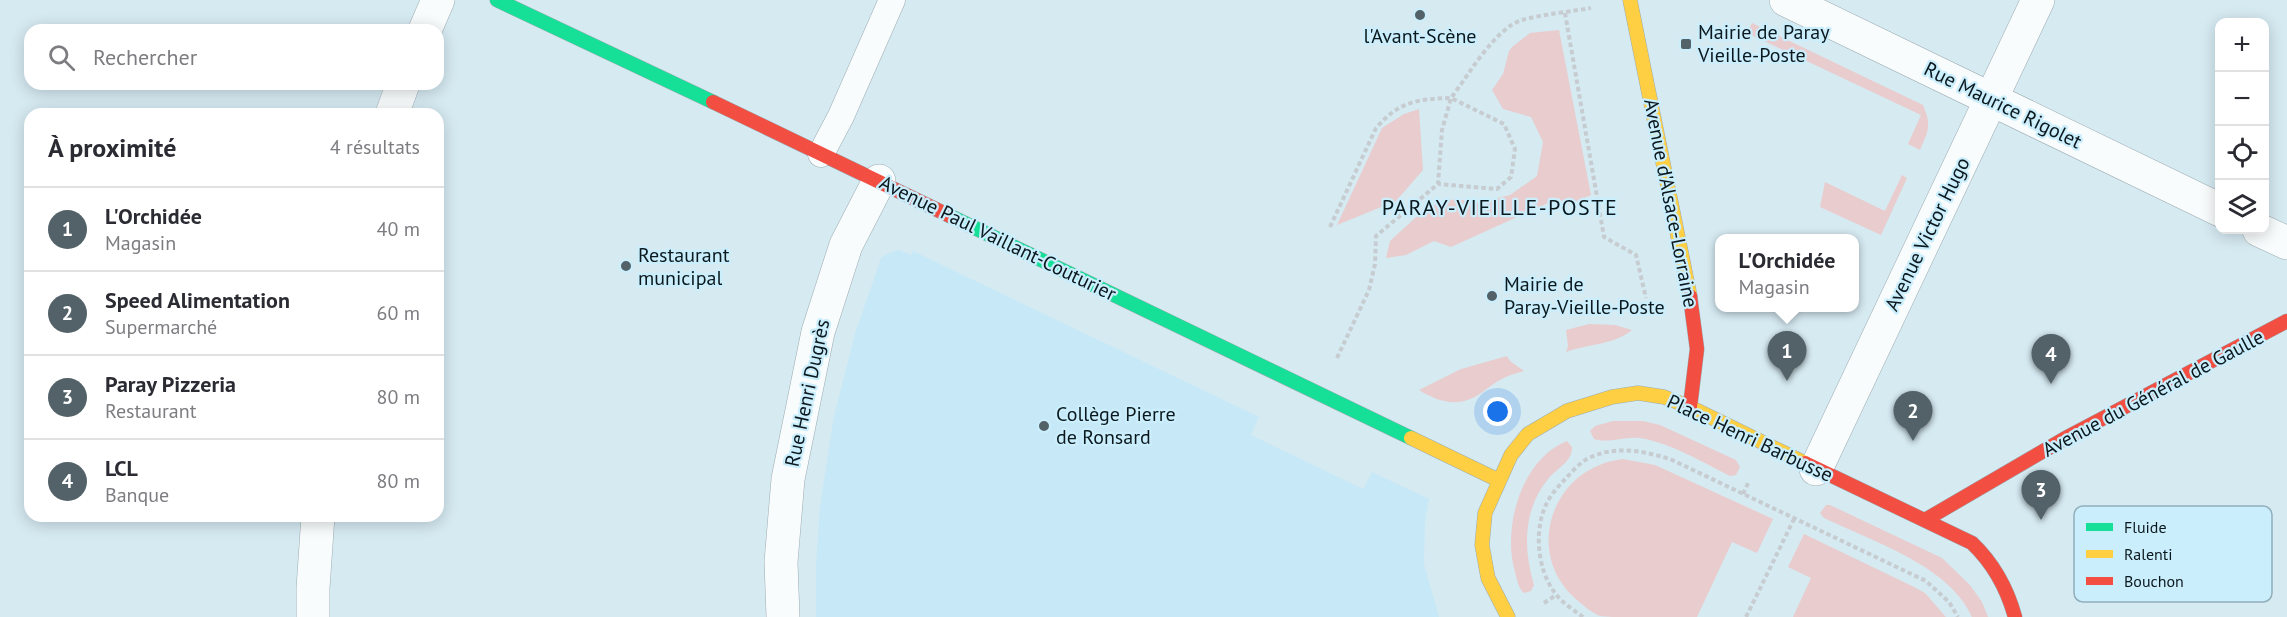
<!DOCTYPE html>
<html lang="fr">
<head>
<meta charset="utf-8">
<style>
  :root { --surface:#fff; --page:#f2f2f3; --text:#2b2b33; --muted:#7c7c81; --line:#e1e1e2; --accent:#526268 }
  body { margin:0; font-family:"PT Sans",sans-serif; background:var(--page); color:var(--text) }
  .controls { position:absolute; right:18px; top:18px; display:grid; overflow:hidden; border-radius:12px; box-shadow:0 3px 15px #0003 }
  .controls button { width:54px; height:54px; display:grid; place-items:center; padding:0; border:0; border-bottom:2px solid var(--line); background:var(--surface); color:var(--text); font:30px sans-serif }
  .you { position:absolute; left:1498px; top:412px; width:21px; height:21px; margin:-15px; border:4px solid #fff; border-radius:50%; background:#1a73e8; box-shadow:0 0 0 9px #1a73e833 }
  .badge { display:grid; place-items:center; width:39px; height:39px; border-radius:50%; background:var(--accent); color:#fff; font-size:20px; font-weight:700 }
  .pin { position:absolute; translate:-50% -50px; filter:drop-shadow(0 2px 3px #0008) }
  .pin::after { content:''; position:absolute; top:32px; width:21px; height:18px; background:inherit; clip-path:polygon(0 0,100% 0,50% 100%) }
  .popup { position:absolute; left:1715px; top:234px; width:144px; height:78px; box-sizing:border-box; display:grid; place-content:center; border-radius:12px; background:var(--surface); filter:drop-shadow(0 2px 4px #0005); font-size:20px; white-space:nowrap; color:var(--muted) }
  .popup b { font-size:22px; color:var(--text) }
  .popup::after { content:''; position:absolute; left:50%; top:100%; margin-left:-12px; border:12px solid transparent; border-top-color:var(--surface) }
  .list { margin:0; padding:0; list-style:none }
  h2 { display:flex; justify-content:space-between; align-items:center; height:78px; margin:0; padding:0 24px; font-size:26px }
  h2 small { font-size:20px; font-weight:400; color:var(--muted) }
  .list li { display:grid; grid-template-columns:39px 1fr auto; gap:18px; align-items:center; box-sizing:border-box; height:84px; padding:0 24px; border-top:2px solid var(--line) }
  .list b { display:block; font-size:22px; white-space:nowrap }
  .list p { margin:0; font-size:20px; white-space:nowrap; color:var(--muted) }
  .list em { font-size:20px; font-style:normal; color:var(--muted) }
  .icon { flex:none; width:33px; height:33px; fill:none; stroke:currentColor; stroke-width:2; stroke-linecap:round; stroke-linejoin:round }
  .map { position:relative; flex:none; width:2287px; height:617px; overflow:hidden }
  .search { position:absolute; background:var(--surface); box-shadow:0 3px 15px #0003; left:24px; top:24px; width:420px; height:66px; display:flex; align-items:center; gap:15px; box-sizing:border-box; padding:0 21px; border-radius:18px; color:var(--muted); font-size:22px }
  .panel { position:absolute; background:var(--surface); box-shadow:0 3px 15px #0003; left:24px; top:108px; width:420px; height:414px; border-radius:18px }
  .map>svg:first-child { display:block }
</style>
</head>
<body>
<div class="map">
<svg width="2287" height="617" viewBox="0 0 2287 617">
  <rect width="100%" height="100%" fill="#d6eaf2"/>
  <path fill="#c7e8f6" d="M899 250 911 255 913 251 1259 417 1251 435 1363 489 1372 472 1429 499 1425 521 1424 564 1439 617H816V567L820 506 834 416 855 334 879 264 881 258 887 254Z"/>
  <path fill="#e9cccd" d="M1752 23 1923 105C1932 126 1928 131 1920 150L1908 144 1921 115 1747 33Z
    M1559 30 1591 195 1565 206 1559 198 1451 247 1434 241 1406 255 1386 258 1390 241 1425 209 1441 202 1456 199 1479 203 1510 195 1537 176 1543 142 1531 117 1503 109 1492 90 1503 74 1509 51 1512 47 1530 33Z
    M1419 109 1423 170 1396 201 1337 225 1382 128 1404 114Z
    M1902 175 1907 178 1881 235 1820 207 1825 182 1885 211Z
    M1589 324 1615 325 1632 330C1613 345 1588 344 1566 352L1568 346 1566 330Z
    M1507 356 1510 361 1524 371C1518 373 1512 374 1506 377 1497 381 1489 387 1481 393 1460 408 1440 403 1419 390L1461 369Z
    M1613 421H1643L1660 425 1736 460 1740 467 1736 475 1730 476C1702 462 1671 443 1640 438 1624 436 1608 444 1594 439L1590 431 1595 426Z
    M1567 441 1572 447C1573 461 1556 469 1548 479 1523 510 1523 548 1534 585L1531 591 1524 593C1518 588 1517 579 1515 572 1502 528 1521 459 1567 441Z
    M1623 459 1655 465 1773 519 1757 553 1732 542 1697 617C1674 617 1651 617 1628 617 1619 617 1608 617 1600 616 1592 613 1584 606 1577 600 1522 553 1552 467 1623 459Z
    M1826 505H1830L1942 558 1970 585 1982 602 1988 617H1972C1950 566 1872 541 1824 518L1820 513Z
    M1804 534 1912 586 1925 593 1946 617H1793L1811 578 1788 567Z"/>
  <g fill="none" stroke-linecap="round" stroke-linejoin="round">
    <defs>
      <path id="lane" d="M821 154 841 116 892 0"/>
      <path id="street" d="M1786 0 2220 210
        M425 30 438 0
        M392 114 403 84
        M2259 230 2287 243
        M1816 469 2038 0
        M313 617V588L318 516
        M783 617 781 562 788 479 818 332 846 245 879 181"/>
      <path id="fast" d="M497 0 713 102
        M950 216 1411 438"/>
      <path id="slow" d="M1630 0 1690 296
        M1411 438 1498 480
        M1508 617 1488 578 1482 545 1485 513 1511 455 1528 434 1567 411 1612 397 1638 393 1664 397 1690 407 1805 463"/>
      <path id="jam" d="M713 102 950 216
        M1690 407 1697 349 1690 296
        M1805 463 1972 543C1994 564 2007 588 2015 617
        M1925 520 2064 439 2287 321"/>
    </defs>
    <use href="#lane" stroke="#9dacb2" stroke-width="27"/>
    <use href="#street" stroke="#9dacb2" stroke-width="34"/>
    <use href="#fast" stroke="#9dacb2" stroke-width="15"/>
    <use href="#slow" stroke="#9dacb2" stroke-width="15"/>
    <use href="#jam" stroke="#9dacb2" stroke-width="15"/>
    <path stroke="#c6ccd0" stroke-width="4" stroke-dasharray="4.5 3" stroke-linecap="butt" d="M1565 13 1604 237 1636 255 1646 298
      M1330 227 1376 128C1399 101 1418 99 1451 98 1468 76 1495 28 1522 20 1544 14 1568 12 1591 8
      M1337 358 1369 290 1375 264 1376 236 1438 184 1442 130 1451 98 1504 124 1515 149 1511 177 1497 189 1438 184
      M1743 494 1749 481
      M1544 603 1556 595
      M1583 617C1574 610 1562 603 1555 593 1537 570 1533 527 1548 501 1552 493 1559 486 1565 479 1572 472 1580 462 1589 458 1616 445 1643 451 1670 459L1926 581 1949 602 1958 617
      M1746 617 1794 519"/>
    <use href="#lane" stroke="#f9fcfd" stroke-width="26"/>
    <use href="#street" stroke="#f9fcfd" stroke-width="33"/>
    <use href="#fast" stroke="#16e098" stroke-width="14"/>
    <use href="#slow" stroke="#ffcf43" stroke-width="14"/>
    <use href="#jam" stroke="#f24e42" stroke-width="14"/>
  </g>
  <g fill="#526268" stroke="#cbeefd" stroke-width="2">
    <circle cx="1420" cy="15" r="6"/>
    <rect x="1680" y="38" width="12" height="12" rx="3"/>
    <circle cx="626" cy="266" r="6"/>
    <circle cx="1492" cy="296" r="6"/>
    <circle cx="1044" cy="426" r="6"/>
  </g>
  <g text-anchor="middle" stroke-width="4.5" stroke-linejoin="round" paint-order="stroke">
    <g font-size="20" fill="#0b181d" stroke="#cbeefd" text-anchor="start">
      <text x="1698" y="39">Mairie de Paray<tspan x="1698" dy="23">Vieille-Poste</tspan></text>
      <text x="1420" y="43" text-anchor="middle">l'Avant-Scène</text>
      <text x="638" y="262">Restaurant<tspan x="638" dy="23">municipal</tspan></text>
      <text x="1504" y="291">Mairie de<tspan x="1504" dy="23">Paray-Vieille-Poste</tspan></text>
      <text x="1056" y="421">Collège Pierre<tspan x="1056" dy="23">de Ronsard</tspan></text>
    </g>
    <g font-size="20" fill="#0b181d" stroke="#cbeefd">
      <text transform="translate(2003 105) rotate(26)" y="7">Rue Maurice Rigolet</text>
      <text transform="translate(1671 203) rotate(79)" y="7">Avenue d'Alsace-Lorraine</text>
      <text transform="translate(1927 234) rotate(-64)" y="7">Avenue Victor Hugo</text>
      <text transform="translate(998 238) rotate(26)" y="7">Avenue Paul Vaillant-Couturier</text>
      <text transform="translate(807 393) rotate(-78)" y="7">Rue Henri Dugrès</text>
      <text transform="translate(2153 393) rotate(-28)" y="7">Avenue du Général de Gaulle</text>
      <text transform="translate(1750 438) rotate(25)" y="7">Place Henri Barbusse</text>
    </g>
    <g font-size="22" letter-spacing="1.5" fill="#0b181d" stroke="#cbeefd">
      <text x="1500" y="215">PARAY-VIEILLE-POSTE</text>
    </g>
  </g>
  <rect x="2074" y="506" width="198" height="96" rx="9" fill="#cbeefd" stroke="#91aeba" stroke-width="1.5"/>
  <rect x="2086" y="523" width="27" height="8" fill="#16e098"/>
  <rect x="2086" y="550" width="27" height="8" fill="#ffcf43"/>
  <rect x="2086" y="577" width="27" height="8" fill="#f24e42"/>
  <g font-size="16" fill="#0b181d">
    <text x="2124" y="533">Fluide</text>
    <text x="2124" y="560">Ralenti</text>
    <text x="2124" y="587">Bouchon</text>
  </g>
</svg>
<div class="controls">
<button>+</button>
<button>−</button>
<button><svg class="icon" aria-label="locate" viewBox="0 0 24 24"><circle cx="12" cy="12" r="6"/><path d="M12 2v4M12 18v4M2 12h4M18 12h4"/></svg></button>
<button><svg class="icon" aria-label="layers" viewBox="0 0 24 24"><path d="M12 4l9 5-9 5-9-5zM3 14l9 5 9-5"/></svg></button>
</div>
<div class="you"></div>
<div class="pin badge" style="left:1787px;top:381px">1</div>
<div class="popup"><b>L'Orchidée</b>Magasin</div>
<div class="pin badge" style="left:1913px;top:441px">2</div>
<div class="pin badge" style="left:2041px;top:520px">3</div>
<div class="pin badge" style="left:2051px;top:384px">4</div>
<div class="search"><svg class="icon" aria-label="search" viewBox="0 0 24 24"><circle cx="10" cy="10" r="6"/><path d="M15 15l6 6"/></svg>Rechercher</div>
<section class="panel">
<h2>À proximité<small>4 résultats</small></h2>
<ul class="list">
<li><span class="badge">1</span><div><b>L'Orchidée</b><p>Magasin</p></div><em>40 m</em></li>
<li><span class="badge">2</span><div><b>Speed Alimentation</b><p>Supermarché</p></div><em>60 m</em></li>
<li><span class="badge">3</span><div><b>Paray Pizzeria</b><p>Restaurant</p></div><em>80 m</em></li>
<li><span class="badge">4</span><div><b>LCL</b><p>Banque</p></div><em>80 m</em></li>
</ul>
</section>
</div>
</body>
</html>
